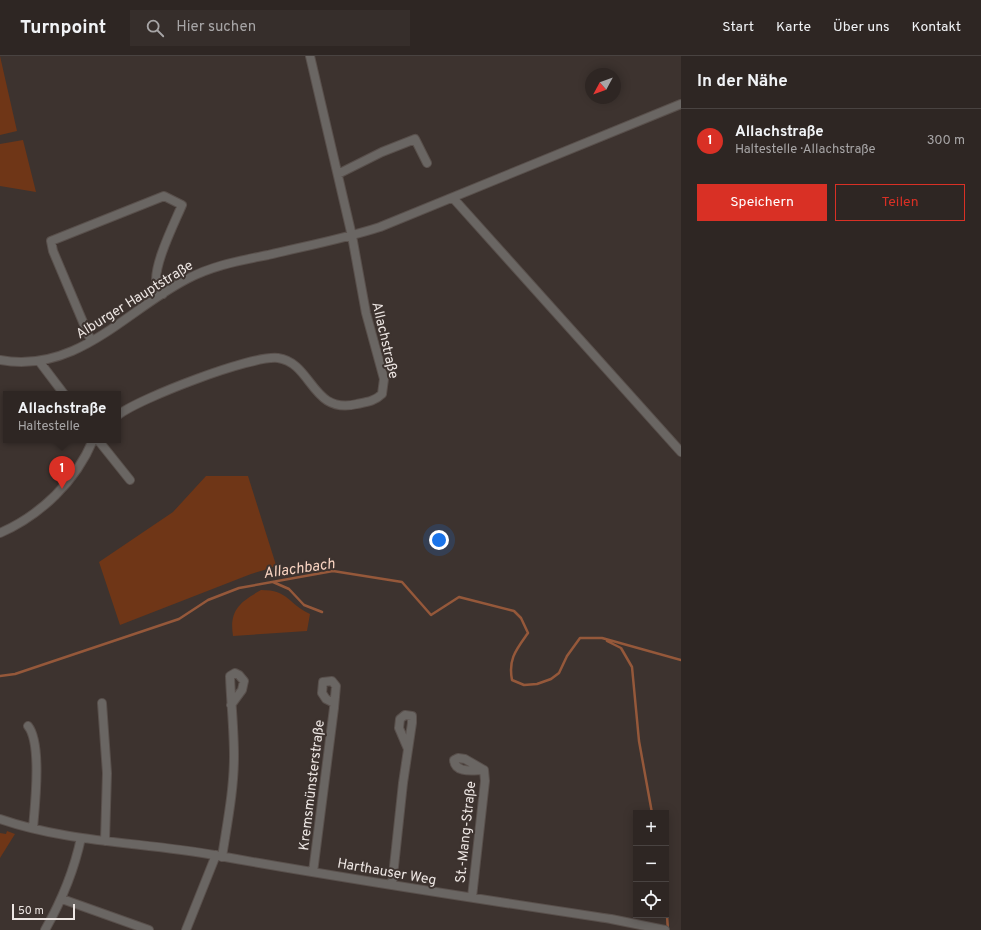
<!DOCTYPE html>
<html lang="de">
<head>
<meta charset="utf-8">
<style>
  :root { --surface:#2e2623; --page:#362e2b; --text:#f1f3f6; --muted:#a7a5a6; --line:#494341; --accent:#d93025 }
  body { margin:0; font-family:Overpass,sans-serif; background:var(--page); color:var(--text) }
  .controls { position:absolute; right:12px; bottom:12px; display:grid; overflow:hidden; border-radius:0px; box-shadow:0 2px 10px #0003 }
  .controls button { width:36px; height:36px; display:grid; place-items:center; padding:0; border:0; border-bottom:1px solid var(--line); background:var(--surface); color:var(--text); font:20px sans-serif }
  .compass { position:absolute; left:585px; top:12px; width:36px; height:36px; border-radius:50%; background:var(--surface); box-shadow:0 2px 10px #0003; rotate:229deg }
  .scale { position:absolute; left:12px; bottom:10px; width:63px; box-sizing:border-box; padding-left:4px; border:2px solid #ede6e3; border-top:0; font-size:11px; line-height:14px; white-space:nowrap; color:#ede6e3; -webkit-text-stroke:3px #3d332f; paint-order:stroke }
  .you { position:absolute; left:439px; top:484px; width:14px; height:14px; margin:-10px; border:3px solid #fff; border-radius:50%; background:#1a73e8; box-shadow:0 0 0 6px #1a73e833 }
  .badge { display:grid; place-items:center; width:26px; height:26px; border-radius:50%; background:var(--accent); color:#fff; font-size:13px; font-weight:700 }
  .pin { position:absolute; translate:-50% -33px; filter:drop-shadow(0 1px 2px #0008) }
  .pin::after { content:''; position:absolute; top:21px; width:14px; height:12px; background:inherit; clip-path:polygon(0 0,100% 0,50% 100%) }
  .popup { position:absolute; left:3px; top:335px; width:118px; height:52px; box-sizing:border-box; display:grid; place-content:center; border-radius:0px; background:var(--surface); filter:drop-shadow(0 1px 3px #0005); font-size:13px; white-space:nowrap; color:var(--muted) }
  .popup b { font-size:15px; color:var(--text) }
  .popup::after { content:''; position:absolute; left:50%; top:100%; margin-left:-8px; border:8px solid transparent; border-top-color:var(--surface) }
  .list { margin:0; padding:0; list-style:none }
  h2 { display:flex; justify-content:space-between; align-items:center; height:52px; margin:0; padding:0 16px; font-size:17px }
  h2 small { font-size:13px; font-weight:400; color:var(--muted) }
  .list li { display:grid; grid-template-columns:26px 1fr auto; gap:12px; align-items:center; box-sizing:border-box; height:64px; padding:0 16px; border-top:1px solid var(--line) }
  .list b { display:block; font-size:15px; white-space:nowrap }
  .list p { margin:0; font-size:13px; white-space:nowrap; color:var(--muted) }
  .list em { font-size:13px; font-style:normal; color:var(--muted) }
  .actions { display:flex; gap:8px; padding:12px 16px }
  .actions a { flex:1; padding:9px 0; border:1px solid var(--accent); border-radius:0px; text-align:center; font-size:14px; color:var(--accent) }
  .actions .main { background:var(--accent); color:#fff }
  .icon { flex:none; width:22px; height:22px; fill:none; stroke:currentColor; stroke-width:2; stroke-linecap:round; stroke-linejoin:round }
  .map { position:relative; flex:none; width:681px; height:874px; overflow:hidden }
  header { display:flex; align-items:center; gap:24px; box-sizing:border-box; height:56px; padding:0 20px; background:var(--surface); border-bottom:1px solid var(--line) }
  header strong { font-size:19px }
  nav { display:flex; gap:22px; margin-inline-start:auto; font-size:14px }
  .search { width:280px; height:36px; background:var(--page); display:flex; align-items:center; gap:10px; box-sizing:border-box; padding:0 14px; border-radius:0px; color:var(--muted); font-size:15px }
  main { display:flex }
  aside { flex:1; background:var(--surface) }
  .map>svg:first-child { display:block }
</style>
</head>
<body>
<header>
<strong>Turnpoint</strong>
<div class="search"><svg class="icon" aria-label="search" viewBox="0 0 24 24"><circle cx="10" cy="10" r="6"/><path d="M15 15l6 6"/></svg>Hier suchen</div>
<nav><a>Start</a><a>Karte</a><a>Über uns</a><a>Kontakt</a></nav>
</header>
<main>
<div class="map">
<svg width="681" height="874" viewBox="0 0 681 874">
  <rect width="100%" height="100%" fill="#3d332f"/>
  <path fill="#6f3617" d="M0 0 17 75 0 79Z
    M23 84 36 136 0 130V88Z
    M206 420H248L276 509 271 512 251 518 120 569 99 506 173 456Z
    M261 534C289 534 288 548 310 558L307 575 233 580C229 554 240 546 261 534Z
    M7 775 15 778 0 802V777L6 778Z"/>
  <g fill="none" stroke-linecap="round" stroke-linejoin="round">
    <path stroke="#95583a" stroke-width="2.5" d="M273 526 289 533 304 549 322 556
      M607 585 621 592 632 611 639 685 652 757
      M0 620 15 618 179 563 208 544 239 532 333 515 402 526 431 559 459 541 514 555 521 562 528 577C516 594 508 603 512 624L524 629 537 628 551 623 559 617 567 600 580 582H602L681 604
      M666 846 668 874"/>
    <defs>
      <path id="minor" d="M338 118 382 96 415 83 427 107
        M453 142 681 396
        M91 285 53 195 51 185 164 140 182 149C175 166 151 213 157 230 158 233 161 235 163 238
        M0 304C77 318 125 255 187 223 214 209 239 205 268 199 306 190 343 183 380 171L681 48
        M39 305 64 338
        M118 359C140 342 252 299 278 302 313 307 311 359 357 348 367 346 375 345 382 338L384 323 366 257 352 180 310 0
        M98 384 130 424
        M0 477C41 459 76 425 93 384
        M102 647 107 717 105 785
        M28 670C42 687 35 749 33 772
        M0 763C69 787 143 786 214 799 346 823 479 843 611 863L665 874
        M222 801C227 768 234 734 234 700 234 673 231 647 230 620L235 617 239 619 244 625 242 634 231 649
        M313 816 334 652 336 630 332 625 323 626 322 637 326 643 334 647
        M392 829 403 727 412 667V660L405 659 400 663 399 672 408 693
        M472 841 485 725 484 714 465 703 458 702 454 704C455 718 474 714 484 714
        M62 843 149 874
        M45 874C62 844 74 815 81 782
        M186 874 216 799"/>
    </defs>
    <use href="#minor" stroke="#59504c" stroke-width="10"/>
    <use href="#minor" stroke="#6a6663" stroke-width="8"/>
  </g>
  <g text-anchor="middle" stroke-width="4" stroke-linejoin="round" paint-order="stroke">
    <g font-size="14" fill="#ede6e3" stroke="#3d332f">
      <text transform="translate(134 243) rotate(-32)" y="5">Alburger Hauptstraße</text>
      <text transform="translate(386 284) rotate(77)" y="5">Allachstraße</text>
      <text transform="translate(311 729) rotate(-83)" y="5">Kremsmünsterstraße</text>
      <text transform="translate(465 776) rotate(-84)" y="5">St.-Mang-Straße</text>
      <text transform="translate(387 815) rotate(10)" y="5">Harthauser Weg</text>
    </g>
    <g font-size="15" font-style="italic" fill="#f9d4c2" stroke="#3d332f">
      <text transform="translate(299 512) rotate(-8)" y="5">Allachbach</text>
    </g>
  </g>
</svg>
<div class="controls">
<button>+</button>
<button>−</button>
<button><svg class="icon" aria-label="locate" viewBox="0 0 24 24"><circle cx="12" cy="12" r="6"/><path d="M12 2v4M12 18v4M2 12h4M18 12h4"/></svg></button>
</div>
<svg class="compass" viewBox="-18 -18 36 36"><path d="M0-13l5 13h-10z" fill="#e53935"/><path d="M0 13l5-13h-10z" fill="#a7a5a6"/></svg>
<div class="scale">50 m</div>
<div class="you"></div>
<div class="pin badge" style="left:62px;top:433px">1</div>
<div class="popup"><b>Allachstraße</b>Haltestelle</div>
</div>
<aside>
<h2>In der Nähe<small></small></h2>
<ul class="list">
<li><span class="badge">1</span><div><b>Allachstraße</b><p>Haltestelle · Allachstraße</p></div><em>300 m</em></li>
</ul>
<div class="actions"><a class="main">Speichern</a><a>Teilen</a></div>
</aside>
</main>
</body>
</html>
